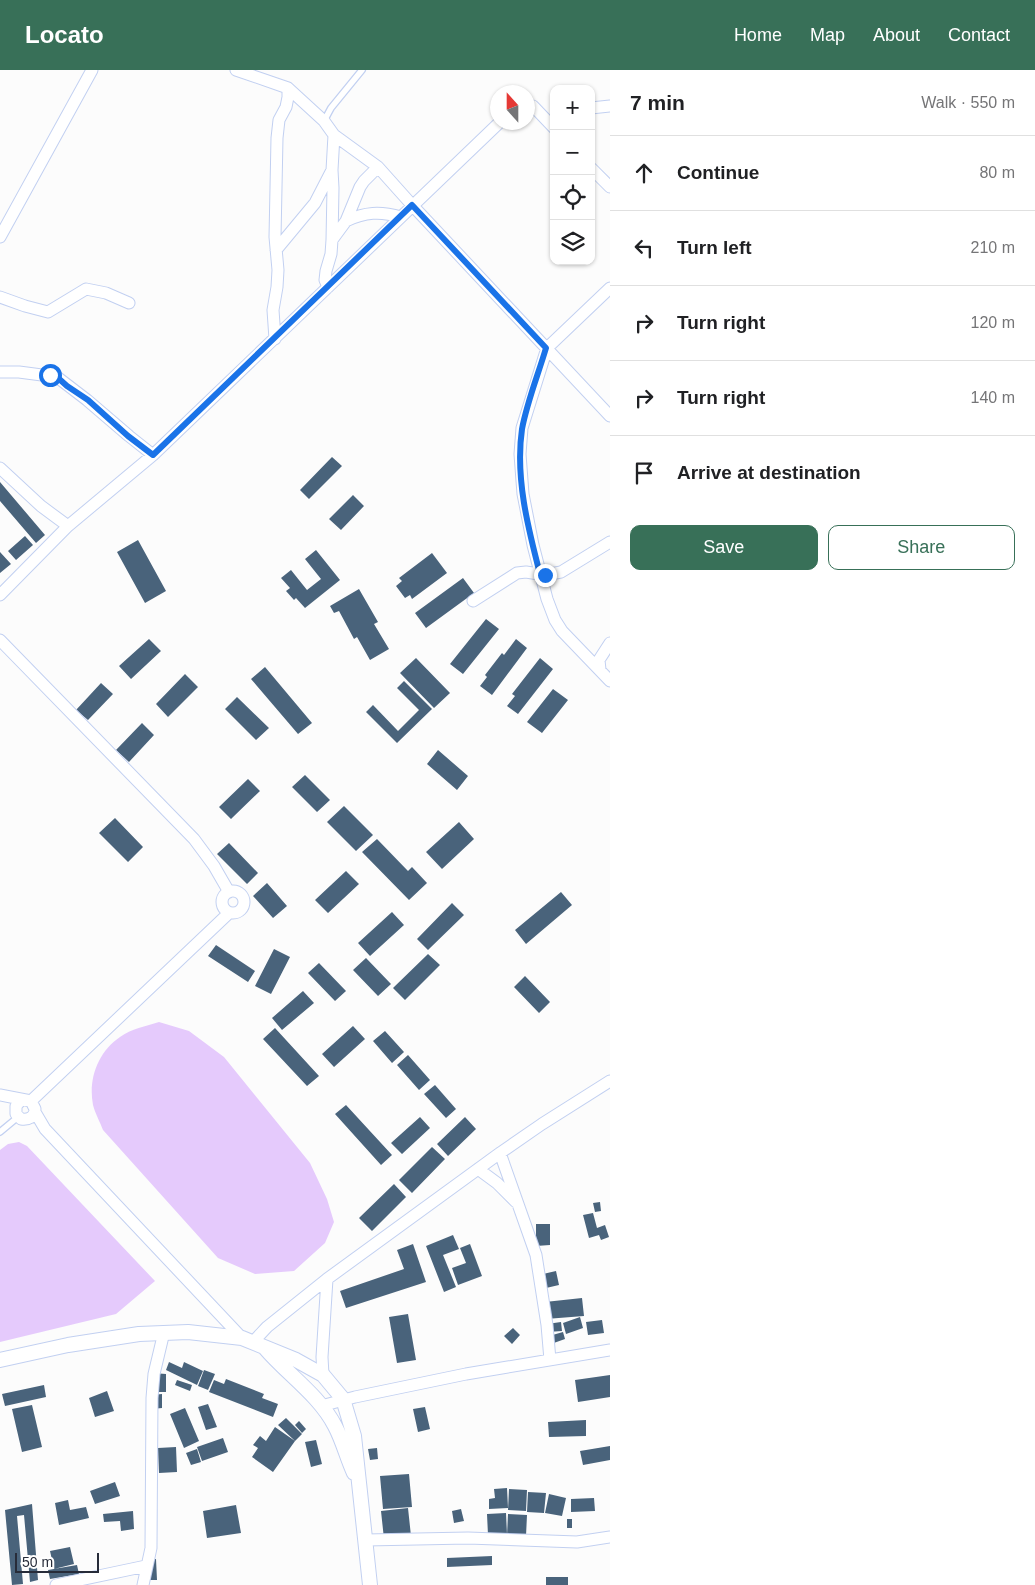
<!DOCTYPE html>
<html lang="en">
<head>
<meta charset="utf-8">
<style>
  :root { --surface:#fff; --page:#f2f2f2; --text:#202124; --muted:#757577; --line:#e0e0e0; --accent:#387058 }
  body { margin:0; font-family:Arial,sans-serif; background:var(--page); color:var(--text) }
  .controls { position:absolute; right:15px; top:15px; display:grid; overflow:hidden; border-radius:10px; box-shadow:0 1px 4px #0004 }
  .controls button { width:45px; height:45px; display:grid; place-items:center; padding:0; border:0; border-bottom:1px solid var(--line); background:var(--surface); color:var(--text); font:25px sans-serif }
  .compass { position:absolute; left:490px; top:15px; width:45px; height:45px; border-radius:50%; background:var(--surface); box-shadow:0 1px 4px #0004; rotate:339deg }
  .scale { position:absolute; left:15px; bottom:12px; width:84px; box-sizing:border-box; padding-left:5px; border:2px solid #272c39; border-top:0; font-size:14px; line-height:18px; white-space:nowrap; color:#272c39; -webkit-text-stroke:4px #fff; paint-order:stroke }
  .stop { position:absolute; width:15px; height:15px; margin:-11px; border:4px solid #1a73e8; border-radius:50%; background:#fff }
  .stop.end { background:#1a73e8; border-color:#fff; box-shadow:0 1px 5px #0008 }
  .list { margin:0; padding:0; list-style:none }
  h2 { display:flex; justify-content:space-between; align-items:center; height:65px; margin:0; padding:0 20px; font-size:21px }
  h2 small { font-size:16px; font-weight:400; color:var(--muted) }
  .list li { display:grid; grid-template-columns:32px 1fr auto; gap:15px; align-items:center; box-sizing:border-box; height:75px; padding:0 20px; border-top:1px solid var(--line) }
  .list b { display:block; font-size:19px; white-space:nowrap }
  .list em { font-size:16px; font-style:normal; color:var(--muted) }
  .actions { display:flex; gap:10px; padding:15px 20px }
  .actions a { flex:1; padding:11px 0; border:1px solid var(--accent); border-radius:10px; text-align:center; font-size:18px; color:var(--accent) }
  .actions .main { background:var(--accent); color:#fff }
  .icon { flex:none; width:28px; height:28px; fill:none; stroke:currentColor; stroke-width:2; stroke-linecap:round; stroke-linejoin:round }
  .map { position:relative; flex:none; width:610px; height:1515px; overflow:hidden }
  header { display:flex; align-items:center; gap:30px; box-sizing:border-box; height:70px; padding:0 25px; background:var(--accent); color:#fff }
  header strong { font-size:24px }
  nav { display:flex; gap:28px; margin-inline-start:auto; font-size:18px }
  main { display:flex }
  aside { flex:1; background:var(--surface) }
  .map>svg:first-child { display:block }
</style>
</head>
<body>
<header>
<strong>Locato</strong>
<nav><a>Home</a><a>Map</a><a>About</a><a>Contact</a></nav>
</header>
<main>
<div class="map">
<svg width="610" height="1515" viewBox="0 0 610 1515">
  <rect width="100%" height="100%" fill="#fcfcfc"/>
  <path fill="#e5cafc" d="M159 952 189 961 224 987 310 1093 327 1129 334 1152 325 1173 294 1201 255 1204 218 1188 103 1060C100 1052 95 1043 93 1035 88 1009 98 982 120 967 131 959 146 956 159 952Z
    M19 1072 27 1076 155 1211 116 1244 0 1272V1080L8 1074Z"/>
  <path fill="#49637b" d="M332 387 342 396 309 429 300 420Z
    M0 412 45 465 36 473 0 431Z
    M353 425 364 436 341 460 329 449Z
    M25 466 33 475 16 490 8 481Z
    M138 470 166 521 145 533 117 482Z
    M316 480 340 510 305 538 296 528 294 530 286 521 290 518 281 508 291 500 307 520 321 509 305 489Z
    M0 482 11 494 0 503Z
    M432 483 447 503 412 529 410 525 405 528 396 516 402 511 399 508Z
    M463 508 474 523 426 558 415 543Z
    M359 519 378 552 374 554 389 579 370 590 357 567 354 569 339 541 334 543 330 536Z
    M486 549 499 559 463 604 450 594Z
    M149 569 161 581 131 609 119 596Z
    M516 569 527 578 492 625 480 616 487 607 485 605 502 583 504 585Z
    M416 588 450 623 434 638 400 603Z
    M540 588 553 599 518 644 507 636 515 626 512 624Z
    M265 597 312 653 298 664 251 609Z
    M185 604 198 617 168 647 156 634Z
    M404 611 432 639 397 673 366 642 373 635 398 661 419 640 397 618Z
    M101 613 113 624 88 650 76 640Z
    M553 619 568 630 542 663 527 652Z
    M237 627 269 658 256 670 225 639Z
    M142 653 154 665 129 692 116 680Z
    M438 680 468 706 457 720 427 694Z
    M305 705 330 730 317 742 292 717Z
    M248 709 260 721 231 749 219 737Z
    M344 736 373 765 356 781 327 752Z
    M115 748 143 777 128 792 99 763Z
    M459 752 474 769 442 799 426 782Z
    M377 769 408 801 412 797 427 813 409 830 362 782Z
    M229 773 258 803 247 814 217 784Z
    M346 801 359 814 328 843 315 830Z
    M267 813 287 836 273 848 253 826Z
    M561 822 572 835 526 874 515 860Z
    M452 833 464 845 428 880 417 869Z
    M392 842 404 855 370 886 358 873Z
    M216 875 255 901 248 912 208 886Z
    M274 879 290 887 271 924 255 916Z
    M428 884 440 895 405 930 393 918Z
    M366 888 391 914 378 926 353 900Z
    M319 893 346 921 335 931 308 903Z
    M525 906 550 932 539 943 514 917Z
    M303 921 314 933 282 960 272 948Z
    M353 956 365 969 334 997 322 984Z
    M275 958 319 1006 307 1016 263 969Z
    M385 961 404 982 392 993 373 971Z
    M408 985 430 1010 419 1020 397 995Z
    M435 1015 456 1039 446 1048 424 1024Z
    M346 1035 392 1085 381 1095 335 1044Z
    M420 1047 430 1058 402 1084 391 1073Z
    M465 1047 476 1059 448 1086 437 1074Z
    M432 1077 445 1089 412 1123 399 1110Z
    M394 1114 406 1127 372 1161 359 1148Z
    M600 1132 601 1141 595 1142 593 1133Z
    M593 1143 597 1158 605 1155 609 1167 601 1170 599 1165 589 1168 583 1145Z
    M536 1154H550V1175L536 1176Z
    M453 1165 459 1179 443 1185 456 1217 444 1222 426 1176Z
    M413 1174 426 1212 346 1238 340 1221 404 1199 397 1180Z
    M470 1174 482 1206 458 1215 452 1198 466 1193 460 1178Z
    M556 1201 559 1215 546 1218 543 1204Z
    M582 1228 584 1246 546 1249 545 1232Z
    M408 1244 416 1290 397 1293 389 1247Z
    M580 1247 583 1258 566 1264 563 1253Z
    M602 1250 604 1263 588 1265 586 1252Z
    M561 1252 562 1261 548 1262 547 1254Z
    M513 1258 520 1265 512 1274 504 1266Z
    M563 1262 565 1269 551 1274 549 1266Z
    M169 1292 182 1298 184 1292 203 1301 197 1315 166 1300Z
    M204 1300 215 1304 208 1320 198 1316Z
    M153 1303 166 1304V1322H152Z
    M610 1305V1327L578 1332 575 1310Z
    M226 1309 264 1324 262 1328 278 1334 273 1347 209 1322 214 1310 224 1314Z
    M177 1310 192 1315 190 1321 175 1315Z
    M44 1315 46 1327 5 1336 2 1324Z
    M107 1321 114 1341 95 1347 89 1328Z
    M162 1324V1338L152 1339V1325Z
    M208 1334 217 1357 206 1360 198 1337Z
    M32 1335 42 1377 22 1382 12 1339Z
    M425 1337 430 1359 418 1362 413 1339Z
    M185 1338 199 1371 184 1378 170 1344Z
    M286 1348 302 1364 295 1371 273 1402 252 1387 258 1378 253 1375 260 1366 266 1371 275 1357 295 1371 278 1355Z
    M586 1350V1366L549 1367 548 1352Z
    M299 1351 306 1359 302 1363 295 1355Z
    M223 1368 228 1382 202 1391 197 1377Z
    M316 1370 322 1394 311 1397 305 1372Z
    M610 1376V1390L583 1395 580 1381Z
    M176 1377 177 1402 159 1403 158 1378Z
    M377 1378 378 1389 370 1390 368 1379Z
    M197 1379 201 1392 191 1395 186 1383Z
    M409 1404 412 1437 383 1439 380 1406Z
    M115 1412 120 1426 95 1434 90 1421Z
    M507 1418 508 1438 489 1439V1429L495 1428 494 1419Z
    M509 1419 527 1420 526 1441 508 1440Z
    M528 1422 546 1423 544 1443 527 1442Z
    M549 1424 566 1428 562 1446 545 1443Z
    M594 1428 595 1441 571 1442V1429Z
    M68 1430 70 1440 86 1437 89 1448 59 1455 55 1433Z
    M32 1434 38 1510 30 1512 24 1445 17 1446 23 1514 12 1515 5 1440Z
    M236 1435 241 1463 207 1468 203 1441Z
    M408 1438 411 1466 384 1469 381 1441Z
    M461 1439 464 1451 454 1453 452 1441Z
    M133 1441 134 1459 121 1461 120 1451 104 1452 103 1444Z
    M506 1443 507 1464 488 1465 487 1444Z
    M508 1444 527 1445 526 1466 507 1465Z
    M567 1449H572V1458H567Z
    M70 1477 74 1494 54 1499 50 1481Z
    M492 1486V1495L447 1497V1488Z
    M146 1489H156L157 1510H147Z
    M77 1495 79 1504 50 1509 48 1500Z
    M546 1507H568V1515H546Z"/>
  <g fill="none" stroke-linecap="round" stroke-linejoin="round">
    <defs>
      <path id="service" d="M324 51 331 38 362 0
        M0 1062 18 1047"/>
      <path id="minor" d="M236 0 288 18 324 51 334 65 378 97 412 135 610 346
        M528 35 533 36 554 58
        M591 38 610 36
        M591 98 610 117
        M346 151C365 142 380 141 401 147
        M0 167 92 0
        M332 170 346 151 360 117 364 111 378 97
        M276 180 315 133 332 100
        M328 217 325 210 326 201 331 184 332 170 333 118 332 100 334 65
        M610 218 547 278 522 358 520 384 523 424 533 475 547 529 555 550 562 561 610 611
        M0 227 25 236 48 242 86 219 106 223 129 233
        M275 269 273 240 277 217 278 200 275 167 277 68 279 50 286 37 288 27V18
        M0 302H19L57 307 87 330 129 366 153 385
        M0 398 41 436 68 456
        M0 525 68 456 153 385 500 52
        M473 531 517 503 526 502 545 505 561 502 610 472
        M0 570 194 769 214 796 229 822
        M600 600 599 590 610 573
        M222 832a11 11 0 1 1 22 0a11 11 0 1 1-22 0Z
        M0 1025 31 1031 35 1039C35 1047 29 1050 21 1049L16 1044V1036L21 1030
        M31 1031 229 843
        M35 1042 45 1059 242 1268
        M500 1083 536 1185 547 1255 550 1290
        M478 1099 497 1113 516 1132
        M253 1272 267 1257 327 1209 500 1083 542 1054 610 1011
        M323 1305 322 1287 327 1209
        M321 1336 355 1327 466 1304 610 1280
        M366 1470 468 1468 577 1472 610 1467
        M56 1515 146 1496
        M143 1515 151 1478 152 1328 154 1304 164 1262"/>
      <path id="tertiary" d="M265 1278C287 1304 319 1325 335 1356 343 1371 347 1388 354 1403
        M0 1290 68 1275 139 1264 188 1262 242 1268 296 1290 323 1305 343 1329 354 1366 370 1515"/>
    </defs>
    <use href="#service" stroke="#c2d0f1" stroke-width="8"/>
    <use href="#minor" stroke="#c2d0f1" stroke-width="13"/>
    <use href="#tertiary" stroke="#c2d0f1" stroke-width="16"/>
    <use href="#service" stroke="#fff" stroke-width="5.5"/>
    <use href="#minor" stroke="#fff" stroke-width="11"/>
    <use href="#tertiary" stroke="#fff" stroke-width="14"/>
  </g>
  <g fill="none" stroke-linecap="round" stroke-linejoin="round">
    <path stroke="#1a73e8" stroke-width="6" d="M50 305 57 307 67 316 88 330 128 366 153 385 412 135 546 278C538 305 527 332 522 359 515 407 528 458 540 504L545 505"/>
  </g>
</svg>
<div class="controls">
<button>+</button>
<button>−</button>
<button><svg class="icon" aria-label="locate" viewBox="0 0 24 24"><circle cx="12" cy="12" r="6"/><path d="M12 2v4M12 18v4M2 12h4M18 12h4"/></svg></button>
<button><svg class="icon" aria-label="layers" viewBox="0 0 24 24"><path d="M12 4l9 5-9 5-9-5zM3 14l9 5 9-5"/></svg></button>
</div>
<svg class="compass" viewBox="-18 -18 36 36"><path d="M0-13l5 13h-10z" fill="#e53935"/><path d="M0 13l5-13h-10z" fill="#757577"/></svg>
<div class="scale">50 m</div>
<div class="stop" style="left:50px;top:305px"></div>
<div class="stop end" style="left:545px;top:505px"></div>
</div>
<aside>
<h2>7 min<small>Walk · 550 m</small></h2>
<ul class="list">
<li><svg class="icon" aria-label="ahead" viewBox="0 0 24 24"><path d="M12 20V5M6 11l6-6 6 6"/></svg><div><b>Continue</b></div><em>80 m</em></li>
<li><svg class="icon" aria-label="left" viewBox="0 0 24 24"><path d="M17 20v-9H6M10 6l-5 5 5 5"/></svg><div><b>Turn left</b></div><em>210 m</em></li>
<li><svg class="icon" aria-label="right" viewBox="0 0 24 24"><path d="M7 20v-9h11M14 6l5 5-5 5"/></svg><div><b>Turn right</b></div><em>120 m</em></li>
<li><svg class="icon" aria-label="right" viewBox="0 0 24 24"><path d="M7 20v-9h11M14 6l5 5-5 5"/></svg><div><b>Turn right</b></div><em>140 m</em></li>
<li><svg class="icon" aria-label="arrive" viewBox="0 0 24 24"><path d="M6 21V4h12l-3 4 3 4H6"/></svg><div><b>Arrive at destination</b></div></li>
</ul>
<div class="actions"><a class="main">Save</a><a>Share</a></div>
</aside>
</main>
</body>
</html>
